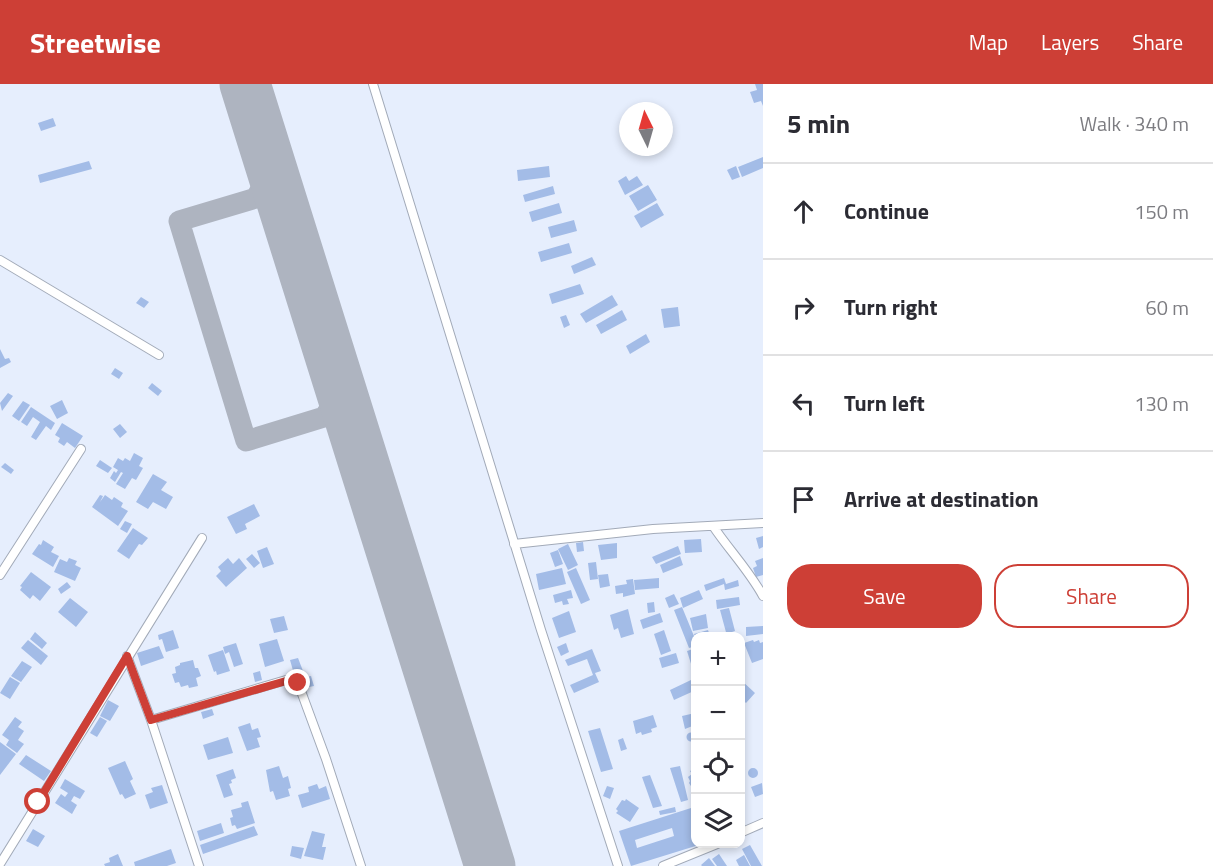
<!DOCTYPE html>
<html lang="en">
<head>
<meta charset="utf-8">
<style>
  :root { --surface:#fff; --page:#f7f7f7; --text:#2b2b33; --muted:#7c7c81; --line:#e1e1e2; --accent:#cd3f36 }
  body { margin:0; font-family:"Titillium Web",sans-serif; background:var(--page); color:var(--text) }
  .controls { position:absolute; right:18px; bottom:18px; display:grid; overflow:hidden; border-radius:12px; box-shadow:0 3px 9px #0003 }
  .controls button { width:54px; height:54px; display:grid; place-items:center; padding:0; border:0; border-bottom:2px solid var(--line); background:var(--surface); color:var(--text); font:30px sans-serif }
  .compass { position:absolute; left:619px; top:18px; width:54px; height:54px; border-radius:50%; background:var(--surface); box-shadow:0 3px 9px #0003; rotate:355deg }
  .stop { position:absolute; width:18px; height:18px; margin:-14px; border:4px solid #cd3f36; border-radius:50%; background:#fff }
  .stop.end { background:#cd3f36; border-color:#fff; box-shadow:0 2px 6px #0008 }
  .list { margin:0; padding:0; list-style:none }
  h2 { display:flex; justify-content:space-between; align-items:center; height:78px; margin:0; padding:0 24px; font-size:26px }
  h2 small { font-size:20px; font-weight:400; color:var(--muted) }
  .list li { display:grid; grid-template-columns:39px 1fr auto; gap:18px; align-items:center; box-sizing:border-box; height:96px; padding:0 24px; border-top:2px solid var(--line) }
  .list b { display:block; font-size:22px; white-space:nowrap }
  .list em { font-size:20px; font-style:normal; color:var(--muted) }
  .actions { display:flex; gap:12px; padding:18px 24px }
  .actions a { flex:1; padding:14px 0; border:2px solid var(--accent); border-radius:24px; text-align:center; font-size:21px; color:var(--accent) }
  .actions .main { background:var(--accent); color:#fff }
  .icon { flex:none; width:33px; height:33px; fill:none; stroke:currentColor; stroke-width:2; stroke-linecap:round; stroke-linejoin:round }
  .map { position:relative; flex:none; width:763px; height:782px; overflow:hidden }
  header { display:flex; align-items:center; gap:36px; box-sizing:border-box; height:84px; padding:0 30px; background:var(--accent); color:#fff }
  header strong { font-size:28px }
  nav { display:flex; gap:33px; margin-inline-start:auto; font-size:21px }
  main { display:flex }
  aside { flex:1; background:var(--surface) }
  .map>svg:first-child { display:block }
</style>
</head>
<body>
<header>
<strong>Streetwise</strong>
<nav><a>Map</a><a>Layers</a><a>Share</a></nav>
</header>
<main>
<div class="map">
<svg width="763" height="782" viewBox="0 0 763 782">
  <rect width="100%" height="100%" fill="#e6eefd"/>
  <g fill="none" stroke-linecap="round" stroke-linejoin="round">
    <path stroke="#aeb4c0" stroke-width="21" d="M265 98 256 114 179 137 246 357 324 333 334 319"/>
    <path stroke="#aeb4c0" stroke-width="51" d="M245 0 490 782"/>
  </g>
  <path fill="#a3bce7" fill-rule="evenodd" d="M755 0H763V22L761 17 754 19 750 8 757 6Z
    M53 34 56 42 41 47 38 39Z
    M763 73V84L742 93 738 83Z
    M89 77 92 85 40 99 38 91Z
    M549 82 550 93 518 97 517 86Z
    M736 82 740 93 732 96 727 86Z
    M626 92 629 97 637 92 643 101 625 111 618 97Z
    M648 101 657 116 638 127 629 112Z
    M553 102 555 110 525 118 523 111Z
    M559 119 562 129 532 138 529 128Z
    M657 119 664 131 641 144 634 132Z
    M574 136 577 147 551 154 548 143Z
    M569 159 572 169 541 178 538 168Z
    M592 173 596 181 574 190 571 182Z
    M580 200 584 210 552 220 549 210Z
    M612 211 618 221 586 239 580 230Z
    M141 213 149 218 144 224 136 219Z
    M678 223 680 242 664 244 661 225Z
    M622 226 627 236 601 250 596 241Z
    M566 231 570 241 564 244 560 233Z
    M646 250 650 258 630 270 626 262Z
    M0 265 5 275 9 274 11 278 0 284Z
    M115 284 123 289 119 295 111 290Z
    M152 299 162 307 158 312 148 304Z
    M8 309 13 312 2 327 0 319Z
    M62 316 68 329 57 335 50 322Z
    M23 317 30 321 19 337 12 332Z
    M31 323 55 339 51 346 46 342 36 356 31 353 40 338 33 333 27 342 21 338Z
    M62 339 83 352 75 364 67 358 64 362 58 358 60 354 55 351Z
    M120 340 127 348 120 354 113 345Z
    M134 369 143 374 139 382 143 384 136 396 132 394 125 405 116 400 123 389 121 388 115 398 110 394 114 387 116 389 118 386 113 383 118 374 123 377 125 374 130 377Z
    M100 376 112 384 108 389 96 382Z
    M5 379 14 386 11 390 1 383Z
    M153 390 167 398 161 406 173 413 166 425 153 418 148 425 136 418Z
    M100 411 103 412 100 418 105 411 112 416 114 413 123 419 121 423 128 427 118 442 92 423Z
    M254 420 260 432 245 440 247 445 236 450 227 433Z
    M125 437 132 440 127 449 120 445Z
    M133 444 148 454 142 461 139 460 129 475 117 467Z
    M763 452V463L759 465 756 454Z
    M701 455 702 468 685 469 684 456Z
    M43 456 54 463 51 468 59 472 53 483 32 470 39 460 41 461Z
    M583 458 584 467 577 468 576 459Z
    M617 459V474L601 476 598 461Z
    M568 460 578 481 568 486 558 465Z
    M678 462 681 470 656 480 652 473Z
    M267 463 274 480 263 484 257 467Z
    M558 466 563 480 555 483 550 469Z
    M252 470 260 479 254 484 246 475Z
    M680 472 683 481 663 489 660 481Z
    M69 474 77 477 75 481 81 484 75 497 54 488 60 475 67 478Z
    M228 474 233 480 239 474 247 484 226 503 216 492 221 487 218 483Z
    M763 474V491L756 493 753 484 757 482 755 477Z
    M596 478 598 495 590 496 588 479Z
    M562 484 566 500 539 506 536 490Z
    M576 484 590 516 581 520 567 488Z
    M31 488 51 503 40 517 33 511 30 515 20 506 22 503 20 502Z
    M608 490 610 502 600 504 598 491Z
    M659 494V504L635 506 634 496Z
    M724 494 726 500 738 496 739 502 725 506 724 500 706 507 704 501Z
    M633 495 635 510 623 513V509L616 510 615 502 627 500 626 496Z
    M67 498 71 503 61 510 58 505Z
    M571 506 573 514 567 515 569 520 563 521 562 517 555 519 553 511Z
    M699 506 703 515 683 524 680 514Z
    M674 510 679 520 669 524 665 514Z
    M739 513 740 521 717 525 716 516Z
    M70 514 88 528 76 543 58 528Z
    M654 518 655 528 648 529 647 519Z
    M682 523 696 557V562L689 564 674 526Z
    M729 524 735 547 732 548 733 552H727L720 526Z
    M628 525 634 550 621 554 618 544 614 546 610 531Z
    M569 527 576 548 559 554 552 534Z
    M660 529 663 538 643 545 640 536Z
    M706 530 708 544 693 547 690 534Z
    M284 532 288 546 274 549 270 535Z
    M763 542V550L746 552V543Z
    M173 546 179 564 166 568 162 555 159 556 158 551Z
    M664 546 671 567 661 571 654 550Z
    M708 546 710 552H695L694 550Z
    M35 548 47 559 42 565 30 555Z
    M277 555 284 577 265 583 259 560Z
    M28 556 48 572 41 581 21 564Z
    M753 556 754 558 759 556 760 559 763 558V575L752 579 744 559Z
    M236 559 243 580 234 583 229 568 225 570 223 563Z
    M566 559 569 568 561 572 557 563Z
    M159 562 164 574 141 582 137 569Z
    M696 564V582L692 583 687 567Z
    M592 565 601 587 595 589 599 598 574 609 570 601 593 591 587 575 568 582 565 576Z
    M223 566 230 587 217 591 216 587 214 588 208 571Z
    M676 569 679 579 662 584 659 574Z
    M298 574 303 587 294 590 290 576Z
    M193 576 195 584H198L201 592 196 594 198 602 189 604 188 601 181 603 179 598 175 599 172 590 176 589 175 583 180 581V579Z
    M22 577 32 583 21 598 11 592Z
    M260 587 262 596 255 598 253 589Z
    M311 592 314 602 304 604 302 594Z
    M10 593 20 599 10 615 0 609Z
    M691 596 696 606 674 616 670 606Z
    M741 596 755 609 746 619 741 614Z
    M108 616 119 622 110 637 100 632Z
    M212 625 214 631 203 635 201 628Z
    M695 629V641L685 645 682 632Z
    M653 631 657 643 651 645 652 648 642 651 641 648 636 650 633 637Z
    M15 633 22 638 18 643 24 647 18 656 24 660 17 669 6 661 9 656 2 651Z
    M100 633 107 637 97 653 90 649Z
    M250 639 252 646 258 644 261 653 257 654 260 663 247 667 238 643Z
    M600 644 613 685 601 688 588 647Z
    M686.5 653a4.5 4.5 0 1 1 9 0a4.5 4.5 0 1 1-9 0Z
    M228 653 233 669 208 676 203 661Z
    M623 654 627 665 621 667 618 656Z
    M0 658 16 670 0 691Z
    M26 671 51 687 44 697 19 680Z
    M125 677 133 695 130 697 136 710 125 715 122 710 120 711 108 684Z
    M279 682 283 694 288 692 291 704 288 705 290 712 276 716 273 707 270 708 266 686Z
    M680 682 688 716 681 718 670 684Z
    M696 684V710L689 699 690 697 688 693 692 690 690 687Z
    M748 689a5 5 0 1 1 10 0a5 5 0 1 1-10 0Z
    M233 685 236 694 231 696 232 699 229 700 233 711 224 714 216 691Z
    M650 691 662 722 653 724 642 693Z
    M65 695 85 707 80 715 74 712 71 717 77 721 72 730 55 719 61 710 65 713 68 709 60 704Z
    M762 699 763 710 755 713 751 703Z
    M317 700 319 705 326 702 330 715 302 724 298 711 309 708 308 703Z
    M162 701 168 719 150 725 145 711 153 708 151 704Z
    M607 702 614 704 610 715 603 712Z
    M626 715 639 724 630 738 616 729 618 727 616 725 622 716 625 717Z
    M248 717 255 739 237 745 235 741 232 742 230 734 233 733 231 726 242 723 241 719Z
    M675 723 676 728 660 731 659 727Z
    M691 724 696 738V760H702L631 782 619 747ZM672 744 674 752 637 764 635 756Z
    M221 739 224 749 200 757 197 747Z
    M254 742 258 751 203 770 200 761Z
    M33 745 45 752 38 763 26 757Z
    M312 747 325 750 322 763H326L323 776 304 772Z
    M750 761 762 782H751L742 765Z
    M292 762 304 764 301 775 290 772Z
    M171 765 176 779 167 782H135L134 778Z
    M118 770 123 782H105L104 780 110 778 109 774Z
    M719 770 727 782H717L712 775Z
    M744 771 750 782H739L736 776Z
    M709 774 715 782H702L701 781Z"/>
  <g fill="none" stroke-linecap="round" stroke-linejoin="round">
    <defs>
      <path id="minor" d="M373 0 541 546 618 782
        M0 176 159 271
        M713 442C729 466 748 485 763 512
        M514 460 653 445 763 439
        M0 491 81 365
        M127 572 151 636 199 782
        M151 636 286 596 298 599 326 675 361 782
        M740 749 763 739
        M0 780 202 454
        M663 782 717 760"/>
    </defs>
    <use href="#minor" stroke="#a2aab8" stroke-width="10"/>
    <use href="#minor" stroke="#fff" stroke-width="8"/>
  </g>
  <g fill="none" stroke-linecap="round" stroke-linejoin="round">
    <path stroke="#cd3f36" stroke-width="8" d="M38 718 127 572 151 636 286 597 298 599"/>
  </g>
</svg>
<div class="controls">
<button>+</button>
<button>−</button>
<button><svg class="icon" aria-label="locate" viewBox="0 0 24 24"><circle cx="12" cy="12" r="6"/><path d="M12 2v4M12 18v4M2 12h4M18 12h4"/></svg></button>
<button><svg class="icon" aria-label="layers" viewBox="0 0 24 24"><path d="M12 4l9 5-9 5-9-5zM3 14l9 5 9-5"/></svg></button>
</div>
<svg class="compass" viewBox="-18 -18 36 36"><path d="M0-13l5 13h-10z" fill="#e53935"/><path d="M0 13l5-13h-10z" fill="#7c7c81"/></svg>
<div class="stop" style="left:38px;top:718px"></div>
<div class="stop end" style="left:298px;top:599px"></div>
</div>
<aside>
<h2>5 min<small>Walk · 340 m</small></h2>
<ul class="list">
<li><svg class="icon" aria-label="ahead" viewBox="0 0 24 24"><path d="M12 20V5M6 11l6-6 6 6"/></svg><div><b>Continue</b></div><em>150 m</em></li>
<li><svg class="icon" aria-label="right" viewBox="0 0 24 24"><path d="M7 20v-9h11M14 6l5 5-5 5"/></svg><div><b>Turn right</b></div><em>60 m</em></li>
<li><svg class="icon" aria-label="left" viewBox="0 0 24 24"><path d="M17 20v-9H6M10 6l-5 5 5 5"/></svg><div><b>Turn left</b></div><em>130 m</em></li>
<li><svg class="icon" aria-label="arrive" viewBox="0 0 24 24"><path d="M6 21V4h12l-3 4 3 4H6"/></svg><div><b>Arrive at destination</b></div></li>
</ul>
<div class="actions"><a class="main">Save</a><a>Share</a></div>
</aside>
</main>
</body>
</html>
